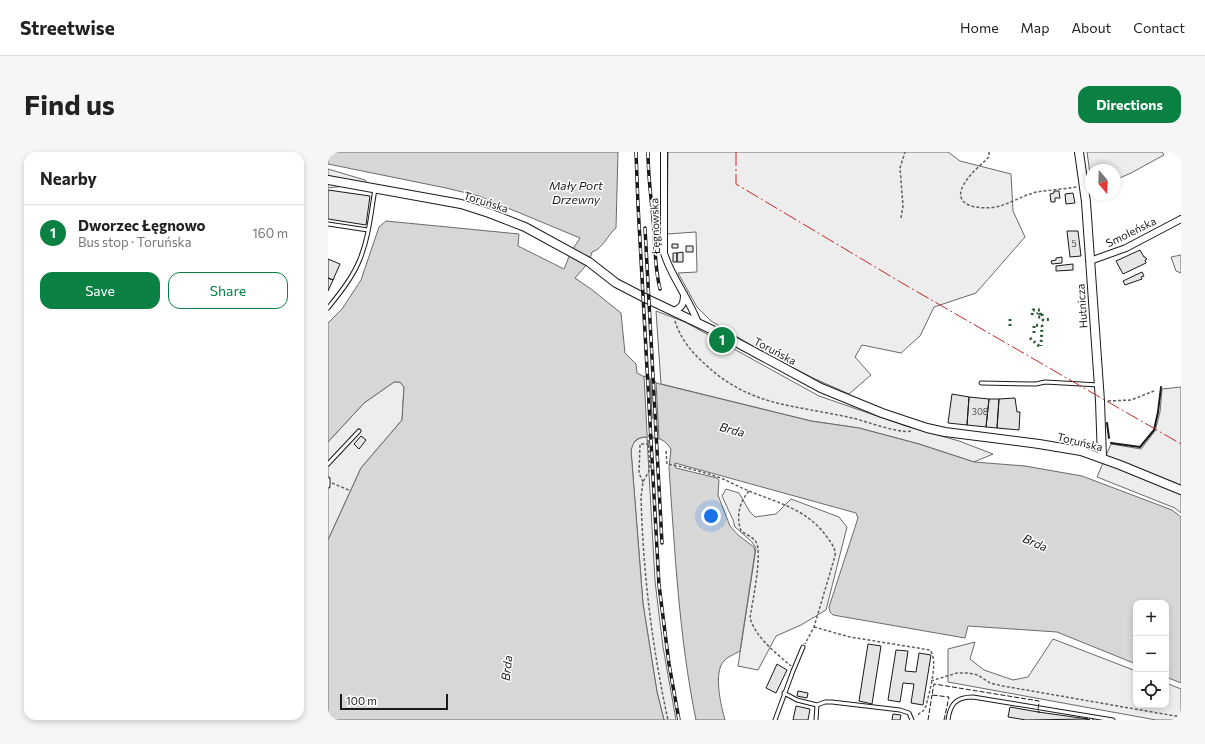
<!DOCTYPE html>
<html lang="en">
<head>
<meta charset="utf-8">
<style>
  :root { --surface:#fff; --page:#f6f6f6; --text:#222; --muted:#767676; --line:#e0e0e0; --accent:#0b8043 }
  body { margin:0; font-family:Commissioner,sans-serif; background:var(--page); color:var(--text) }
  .controls { position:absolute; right:12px; bottom:12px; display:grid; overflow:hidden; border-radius:8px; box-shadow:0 2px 6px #0003 }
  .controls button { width:36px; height:36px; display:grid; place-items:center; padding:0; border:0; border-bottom:1px solid var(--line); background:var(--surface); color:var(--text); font:20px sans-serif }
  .compass { position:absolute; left:757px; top:12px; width:36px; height:36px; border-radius:50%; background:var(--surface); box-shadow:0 2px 6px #0003; rotate:161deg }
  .scale { position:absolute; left:12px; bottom:10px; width:108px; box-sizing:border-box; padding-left:4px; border:2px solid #1a1a1a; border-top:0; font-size:11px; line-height:14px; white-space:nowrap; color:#1a1a1a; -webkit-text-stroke:3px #fff; paint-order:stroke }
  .you { position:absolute; left:383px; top:364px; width:14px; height:14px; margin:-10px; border:3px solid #fff; border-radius:50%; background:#1a73e8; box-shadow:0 0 0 6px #1a73e833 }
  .badge { display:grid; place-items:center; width:26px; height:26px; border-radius:50%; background:var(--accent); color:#fff; font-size:13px; font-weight:700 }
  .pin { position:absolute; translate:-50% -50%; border:2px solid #fff; box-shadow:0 1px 4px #0006 }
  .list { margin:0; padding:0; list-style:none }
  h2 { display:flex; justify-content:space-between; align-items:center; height:52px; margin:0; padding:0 16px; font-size:17px }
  h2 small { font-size:13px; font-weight:400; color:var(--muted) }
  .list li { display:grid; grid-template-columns:26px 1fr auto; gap:12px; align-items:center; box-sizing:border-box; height:56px; padding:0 16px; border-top:1px solid var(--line) }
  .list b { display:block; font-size:15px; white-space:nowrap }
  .list p { margin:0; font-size:13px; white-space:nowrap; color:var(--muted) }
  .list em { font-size:13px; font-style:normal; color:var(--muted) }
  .actions { display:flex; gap:8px; padding:12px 16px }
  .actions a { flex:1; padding:9px 0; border:1px solid var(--accent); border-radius:12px; text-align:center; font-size:14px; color:var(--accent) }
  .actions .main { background:var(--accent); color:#fff }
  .icon { flex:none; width:22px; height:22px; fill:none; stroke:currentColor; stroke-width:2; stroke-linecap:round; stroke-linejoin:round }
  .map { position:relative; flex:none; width:853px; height:568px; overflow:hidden; border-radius:12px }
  header { display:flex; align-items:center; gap:24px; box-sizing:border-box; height:56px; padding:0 20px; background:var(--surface); border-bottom:1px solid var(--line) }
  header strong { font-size:19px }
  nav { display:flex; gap:22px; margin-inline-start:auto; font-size:14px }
  .intro { display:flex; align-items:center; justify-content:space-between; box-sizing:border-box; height:96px; padding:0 24px }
  h1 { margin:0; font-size:28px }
  .button { padding:10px 18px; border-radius:12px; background:var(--accent); color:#fff; font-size:14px; font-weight:700 }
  main { display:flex; gap:24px; padding:0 24px }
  aside { flex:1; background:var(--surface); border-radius:12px; box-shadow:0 2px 6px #0003 }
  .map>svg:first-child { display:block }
</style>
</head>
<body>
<header>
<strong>Streetwise</strong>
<nav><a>Home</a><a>Map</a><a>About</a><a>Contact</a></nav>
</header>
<div class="intro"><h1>Find us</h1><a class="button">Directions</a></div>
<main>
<aside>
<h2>Nearby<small></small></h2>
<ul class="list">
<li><span class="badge">1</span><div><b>Dworzec Łęgnowo</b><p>Bus stop · Toruńska</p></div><em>160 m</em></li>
</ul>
<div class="actions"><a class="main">Save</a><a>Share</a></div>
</aside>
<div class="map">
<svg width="853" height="568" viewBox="0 0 853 568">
  <rect width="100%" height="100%" fill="#fff"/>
  <path fill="#ededed" stroke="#6a6a6a" d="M340 0H620L632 9 683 22 685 59 697 85 648 141 606 155 592 184 573 201 534 193 527 205 543 223 521 242 487 227 434 200 383 169 369 155 350 121 369 120 368 80 339 82Z
    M759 0H834L836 3 803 21 787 28V18H763V29Z
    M0 17 37 28 41 33H26L0 36Z
    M853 103V121L848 119 843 105Z
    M328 159 357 170 491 244 578 274 631 289 665 302 646 310 591 292 531 276 483 269 333 232Z
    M66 230H72L76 235 74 268 33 316 0 388V290L36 251Z
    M853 235V361L847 356 769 325 783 292 813 297 827 279 832 260 834 237Z
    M316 285H319L327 429 335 495 348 568H336L329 540 315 452 303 298C305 290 308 287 316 285Z
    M398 337 411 341 422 360 427 365 448 362 463 347 511 365 519 375 498 458 473 473 448 484 430 518 410 514 428 396 424 390 407 375 405 368 394 344Z
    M725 487 808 519V553H838V531L853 537V568H828L620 530V497L647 490 642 507 656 518 685 528 700 525Z"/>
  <path fill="#d7d7d7" stroke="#6a6a6a" d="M0 0H290L288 76C280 82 275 97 264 100L261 110 247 126 263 137 293 161 297 201 308 212 309 221 328 231 483 269 531 276 591 292 646 310 697 314 754 324 844 358 853 365V531L838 525V451H808V512L729 480 640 474 637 486 505 463 502 460 501 455 530 366 528 361 347 311V314L348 316 389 326 391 328 390 343 402 374 410 383 426 395 427 400 412 499C407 502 399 505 396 509 385 520 393 554 397 568H368C351 485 347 401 341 316L343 297C340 293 338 290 334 288 328 284 312 283 307 289 305 292 304 295 303 298L315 452 329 540 336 568H0V388L33 316 74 268 76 235 72 230H66L36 251 0 290V171L14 157 33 128 51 75 58 69 191 82 190 94 236 117 243 100 252 86 151 44 118 36 0 12Z"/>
  <path fill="#fff" stroke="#6a6a6a" d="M316 224 322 226 324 267 323 227 328 230 331 287 325 286V284L319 283V281Z"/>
  <path fill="#e6e6e6" stroke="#1a1a1a" d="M0 38 42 44 38 73 0 67Z
    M726 39H731L732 46H727V50H723L722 42 726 41Z
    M745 41 747 51 738 52 737 42Z
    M739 79H750L753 104 742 105Z
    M344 92H350V96H344Z
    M358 94H365V100H358Z
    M812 98 816 105H817L819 107 817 108 818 111 795 122 788 109Z
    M355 100V110H349V101Z
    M345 101H349V110H345Z
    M734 105V111L724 112 723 109 728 108V106Z
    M0 107 12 112 5 128 0 126Z
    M745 112V118L728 119V114Z
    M814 120 816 124 813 125 814 127 797 133 795 129Z
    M0 126 5 128 0 139Z
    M624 242 641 245 639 273 620 271Z
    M641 245 661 247 658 275 639 273Z
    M687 246 689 260H692L691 278 669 276 671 247Z
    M661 247H671L669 276 658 275Z
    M33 284 38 288 31 297 26 292Z
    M540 492 553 494 544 552 531 549Z
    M568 498 580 499 577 519 588 520 591 501 603 503 595 553 583 551 586 532 575 531 572 550 560 548Z
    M449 512 459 518 448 541 438 536Z
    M470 539 480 541 479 546 469 544Z
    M468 554 482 557 480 568H465Z
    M682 555 710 560 760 567 698 568 680 565Z
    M565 562 573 563 572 568H564Z"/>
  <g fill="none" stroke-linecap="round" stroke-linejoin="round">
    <defs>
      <path id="service" d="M0 72 40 78
        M0 156C12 141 25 125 32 107 41 85 43 60 47 37
        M653 231 708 232 717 230 771 233
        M0 312 31 279
        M0 327V334
        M456 541 469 548 489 553 488 568
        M489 553 497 550H504L572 558 581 561 584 568
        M447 568 465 519 475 495
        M620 568C622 552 628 545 645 545L785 568"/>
      <path id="minor" d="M336 0V101C343 125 361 146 370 171
        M762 109 798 96 853 67
        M345 159C354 156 356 152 356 142"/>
      <path id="tertiary" d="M751 0 758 50 772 249 774 306
        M0 28 133 52 161 61 197 75 261 110 288 131 315 145 393 182 493 236 554 261 599 276 617 280 711 292 753 299 792 313 853 338"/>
    </defs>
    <use href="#service" stroke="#1a1a1a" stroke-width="5"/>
    <use href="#minor" stroke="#1a1a1a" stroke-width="8"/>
    <use href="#tertiary" stroke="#1a1a1a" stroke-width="10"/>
    <path stroke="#5f5f5f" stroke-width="1.5" stroke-dasharray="3 2" stroke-linecap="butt" d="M661 0V5C652 14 641 22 635 34 623 57 659 58 672 54 685 50 696 43 709 40 722 38 736 37 749 35
      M573 66 575 54 572 16 577 0
      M347 169C352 186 364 201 378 213 423 255 468 253 524 266 538 269 571 282 583 279
      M780 249 803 248 826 239
      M320 288 322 317 315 330 313 345C315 420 324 495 340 568
      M338 299 339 312C357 315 375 320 393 326 402 330 411 335 421 339 450 351 479 357 499 385 503 391 508 396 507 404L486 475 477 492
      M315 330 311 321 312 292H321
      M4 331 23 339
      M421 339C411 351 408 364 413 379 417 382 425 385 428 390 435 400 424 452 422 466 428 486 448 501 463 514
      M486 475 522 485 602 498C611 509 601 541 598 554L595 559 588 564
      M603 529 629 521H640L650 523 662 531 675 534 853 565"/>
    <use href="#service" stroke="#fff" stroke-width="3"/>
    <use href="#minor" stroke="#fff" stroke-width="6"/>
    <use href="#tertiary" stroke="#fff" stroke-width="8"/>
    <defs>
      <path id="rail" d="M308 0 310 53 331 433 341 512 351 568
        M320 0C320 26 324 52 326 78 327 98 327 117 332 137
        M317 76 334 391"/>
    </defs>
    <use href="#rail" stroke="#1a1a1a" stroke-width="3.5"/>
    <use href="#rail" stroke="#fff" stroke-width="2" stroke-dasharray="6" stroke-linecap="butt"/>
    <path stroke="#2b5a34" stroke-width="3" stroke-dasharray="2 3" stroke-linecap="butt" d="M709 162 710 161
      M714 162 715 168 723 167
      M704 163 705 158H712L713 165H707
      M682 174V166
      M706 181V173L714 174 713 194
      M702 186 712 195"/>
    <path stroke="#1a1a1a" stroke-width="1" stroke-dasharray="5 2" stroke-linecap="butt" d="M757 567 766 568
      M600 568 604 543H606
      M616 568 621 545 604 543 606 532 711 549 710 560H712"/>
    <path stroke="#1a1a1a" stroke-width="2" d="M779 271 781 286
      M783 291 812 295 826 278 830 260 833 235"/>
    <path stroke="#c62828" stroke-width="1" stroke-dasharray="14 3 2 3" stroke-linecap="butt" d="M408 0V32L574 131 853 292"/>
  </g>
  <g text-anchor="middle" stroke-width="3" stroke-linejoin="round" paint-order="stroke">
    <g font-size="9" fill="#4d4d4d">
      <text x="746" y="95">5</text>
      <text x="652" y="263">308</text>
    </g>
    <g font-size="11" fill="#1a1a1a" stroke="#fff">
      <text transform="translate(158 50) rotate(18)" y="4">Toruńska</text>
      <text transform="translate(327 74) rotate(-92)" y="4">Łęgnowska</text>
      <text transform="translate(803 80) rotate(-26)" y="4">Smoleńska</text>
      <text transform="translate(754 154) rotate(-94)" y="4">Hutnicza</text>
      <text transform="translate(447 199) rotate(28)" y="4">Toruńska</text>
      <text transform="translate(752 290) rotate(14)" y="4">Toruńska</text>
    </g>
    <g font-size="12" font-style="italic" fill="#1a1a1a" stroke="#fff">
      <text x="248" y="38">Mały Port<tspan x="248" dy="14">Drzewny</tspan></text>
      <text transform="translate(404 278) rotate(15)" y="4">Brda</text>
      <text transform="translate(707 391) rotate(24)" y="4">Brda</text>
      <text transform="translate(179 516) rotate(-83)" y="4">Brda</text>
    </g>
  </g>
</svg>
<div class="controls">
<button>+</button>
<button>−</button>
<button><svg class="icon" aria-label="locate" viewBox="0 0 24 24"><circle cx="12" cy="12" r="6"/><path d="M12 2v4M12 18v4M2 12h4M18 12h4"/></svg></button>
</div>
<svg class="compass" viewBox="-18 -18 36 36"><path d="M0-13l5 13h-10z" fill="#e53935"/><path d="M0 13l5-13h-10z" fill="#767676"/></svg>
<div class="scale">100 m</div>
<div class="you"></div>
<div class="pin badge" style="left:394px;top:188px">1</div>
</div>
</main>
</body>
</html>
